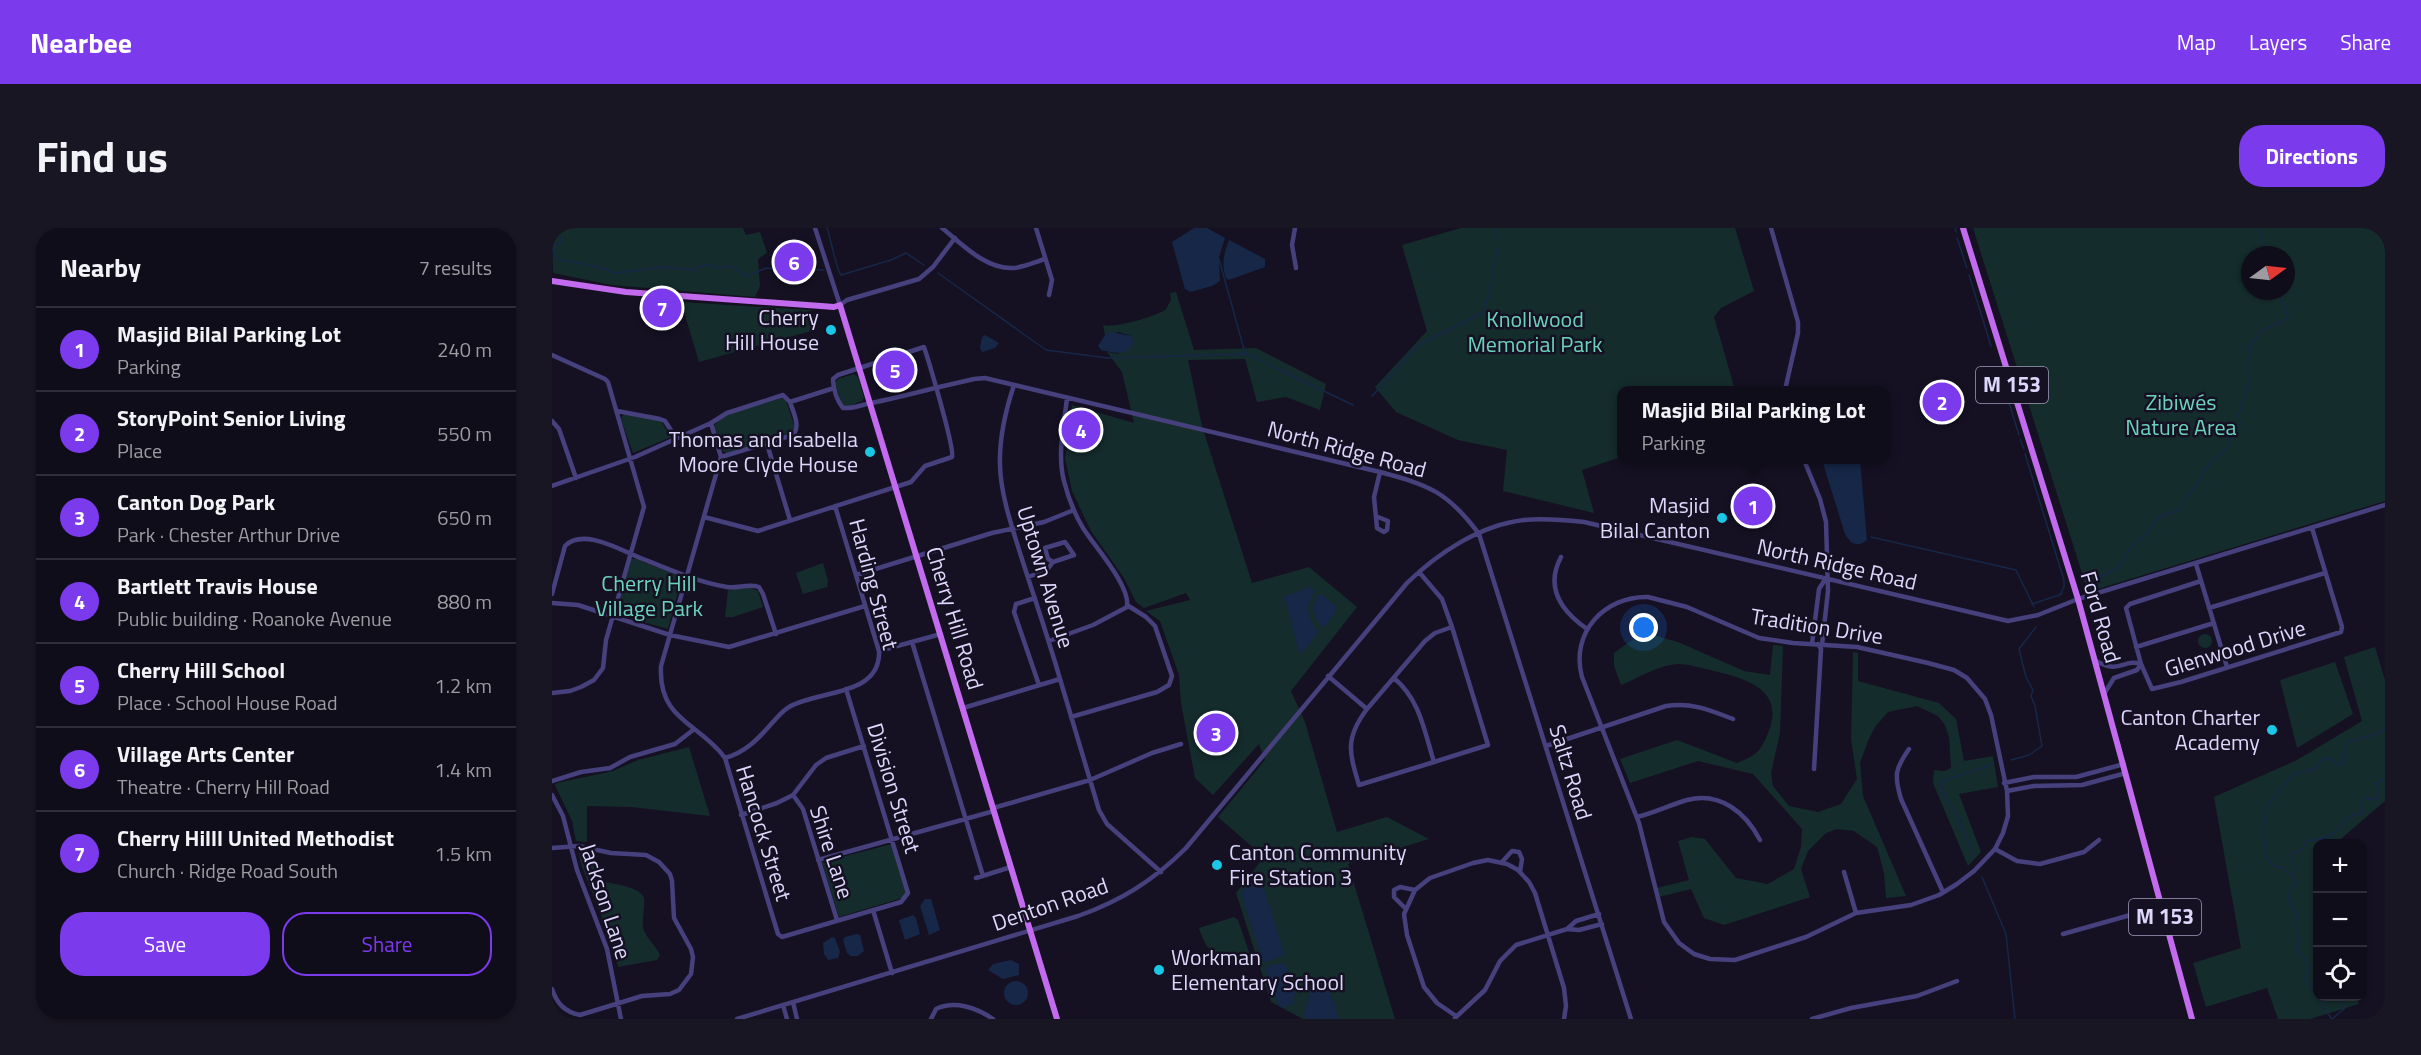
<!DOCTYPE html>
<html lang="en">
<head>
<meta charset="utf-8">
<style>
  :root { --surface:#100d1a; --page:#191623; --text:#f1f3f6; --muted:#9c9ca2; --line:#302d39; --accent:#7c3aed }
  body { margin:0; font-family:"Titillium Web",sans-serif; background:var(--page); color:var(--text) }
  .controls { position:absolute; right:18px; bottom:18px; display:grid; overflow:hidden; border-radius:12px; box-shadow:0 2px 4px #0004 }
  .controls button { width:54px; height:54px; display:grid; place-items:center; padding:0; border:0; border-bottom:2px solid var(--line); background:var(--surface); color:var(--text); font:30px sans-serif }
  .compass { position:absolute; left:1689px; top:18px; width:54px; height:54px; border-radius:50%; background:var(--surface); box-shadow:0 2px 4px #0004; rotate:75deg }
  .you { position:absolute; left:1092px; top:400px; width:21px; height:21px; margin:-15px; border:4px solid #fff; border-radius:50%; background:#1a73e8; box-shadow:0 0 0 9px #1a73e833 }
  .badge { display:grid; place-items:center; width:39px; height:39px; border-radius:50%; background:var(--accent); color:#fff; font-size:20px; font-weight:700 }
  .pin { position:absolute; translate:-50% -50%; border:3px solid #fff; box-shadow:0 2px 6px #0006 }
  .popup { position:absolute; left:1065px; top:158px; width:273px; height:78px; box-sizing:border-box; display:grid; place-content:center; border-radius:12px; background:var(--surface); filter:drop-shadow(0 2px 4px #0005); font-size:20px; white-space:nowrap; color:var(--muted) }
  .popup b { font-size:22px; color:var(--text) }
  .popup::after { content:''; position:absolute; left:50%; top:100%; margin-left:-12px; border:12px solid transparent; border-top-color:var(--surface) }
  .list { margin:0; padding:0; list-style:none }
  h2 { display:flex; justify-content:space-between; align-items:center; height:78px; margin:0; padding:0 24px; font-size:26px }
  h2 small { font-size:20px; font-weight:400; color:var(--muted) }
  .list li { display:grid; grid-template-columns:39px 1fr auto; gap:18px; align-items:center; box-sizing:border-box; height:84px; padding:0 24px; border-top:2px solid var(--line) }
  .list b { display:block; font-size:22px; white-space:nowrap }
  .list p { margin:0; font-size:20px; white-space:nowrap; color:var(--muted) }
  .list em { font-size:20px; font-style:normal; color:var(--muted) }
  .actions { display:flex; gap:12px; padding:18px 24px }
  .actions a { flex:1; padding:14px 0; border:2px solid var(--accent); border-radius:24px; text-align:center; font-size:21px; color:var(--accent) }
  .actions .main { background:var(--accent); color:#fff }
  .icon { flex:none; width:33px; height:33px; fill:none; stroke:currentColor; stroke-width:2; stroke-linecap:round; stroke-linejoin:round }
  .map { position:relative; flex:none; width:1833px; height:791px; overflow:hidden; border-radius:24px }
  header { display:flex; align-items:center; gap:36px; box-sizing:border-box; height:84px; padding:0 30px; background:var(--accent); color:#fff }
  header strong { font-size:28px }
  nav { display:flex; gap:33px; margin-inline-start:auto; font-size:21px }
  .intro { display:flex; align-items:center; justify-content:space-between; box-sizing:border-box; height:144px; padding:0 36px }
  h1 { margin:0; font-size:42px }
  .button { padding:15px 27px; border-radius:24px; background:var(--accent); color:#fff; font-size:21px; font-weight:700 }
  main { display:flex; gap:36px; padding:0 36px }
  aside { flex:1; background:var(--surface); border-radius:24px; box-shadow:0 2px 4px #0004 }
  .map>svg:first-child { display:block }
</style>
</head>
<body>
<header>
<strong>Nearbee</strong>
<nav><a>Map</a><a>Layers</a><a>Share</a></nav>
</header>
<div class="intro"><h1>Find us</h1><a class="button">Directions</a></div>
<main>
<aside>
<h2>Nearby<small>7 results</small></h2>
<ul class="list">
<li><span class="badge">1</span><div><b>Masjid Bilal Parking Lot</b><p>Parking</p></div><em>240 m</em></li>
<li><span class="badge">2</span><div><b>StoryPoint Senior Living</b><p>Place</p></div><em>550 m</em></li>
<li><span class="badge">3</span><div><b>Canton Dog Park</b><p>Park · Chester Arthur Drive</p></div><em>650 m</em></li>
<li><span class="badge">4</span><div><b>Bartlett Travis House</b><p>Public building · Roanoke Avenue</p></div><em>880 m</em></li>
<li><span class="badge">5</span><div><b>Cherry Hill School</b><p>Place · School House Road</p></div><em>1.2 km</em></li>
<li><span class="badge">6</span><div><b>Village Arts Center</b><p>Theatre · Cherry Hill Road</p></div><em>1.4 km</em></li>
<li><span class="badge">7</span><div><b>Cherry Hilll United Methodist</b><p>Church · Ridge Road South</p></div><em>1.5 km</em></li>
</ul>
<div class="actions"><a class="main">Save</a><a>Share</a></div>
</aside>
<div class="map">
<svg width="1833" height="791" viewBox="0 0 1833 791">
  <rect width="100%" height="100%" fill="#151123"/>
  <path fill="#152c2c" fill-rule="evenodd" d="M0 0H191L194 7 208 4 215 25 206 31 208 58 203 69 60 57 1 45Z
    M909 0H1183L1202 63 1169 80 1162 89 1183 162H1069V229L1030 242 1042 285 951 263 955 222 906 212 844 184 823 159 875 103 850 17Z
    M1421 0H1833V273L1536 364ZM1698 27H1734V63H1698Z
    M624 64 642 122 704 120 774 156 768 182 734 169 705 174 693 131 636 132 650 198 700 355 757 339 805 379 739 463 753 494 785 604 835 589 877 611 796 636 843 791H751L719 774 684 665 712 629 666 589 713 532 707 516 661 567 643 550 629 475 627 447 608 393 594 383 638 372 634 365 592 380 584 374 572 350 539 303 520 263 513 230 518 202 520 177 582 195 570 144 555 124 566 126 579 108 567 104 553 107 551 97C559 101 607 88 614 81 616 78 617 75 619 72L618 65Z
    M129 74 258 82 263 102 147 134Z
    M302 146 306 149 312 170 310 173 294 179 290 177 283 155 286 151Z
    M230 170 234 172 243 200 241 204 175 225 171 223 162 198C171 183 214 175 230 170Z
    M74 186 109 193 119 209 81 225 69 191 70 188Z
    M79 331H84L130 349 116 401 67 387 64 385Z
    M271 335 276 353 275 359 251 366 244 345Z
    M197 359 206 363 211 379 181 389H173L176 362Z
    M1091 404 1126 414 1192 443 1218 447 1221 417 1231 418 1228 505 1219 545 1221 558 1237 578 1266 584 1289 576 1305 551 1299 511 1301 424 1306 425V453L1387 475 1404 491 1412 533 1441 528 1446 559 1407 566 1429 624 1416 638 1381 555 1382 542 1392 543 1399 540 1397 509 1393 497 1386 488 1365 478 1336 484 1323 499 1316 513 1308 535 1311 568 1354 668 1334 670 1332 645 1325 619 1302 603 1285 601 1274 605 1256 623 1249 641 1258 669 1172 697 1152 690 1139 661 1107 669 1105 660 1137 652 1126 613 1140 609 1153 611 1184 650 1216 656 1242 641 1249 619 1250 601 1201 546 1146 533 1078 555 1068 531 1125 512 1185 535C1204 527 1208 525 1216 505 1233 464 1199 452 1166 444 1153 441 1138 436 1125 436 1107 437 1086 450 1069 457L1062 438V425Z
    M1646 413a7 7 0 1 1 14 0a7 7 0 1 1-14 0Z
    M1823 419 1833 452V573L1784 615 1766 616 1765 632 1761 636 1766 648V768L1805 769 1807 776 1758 791H1726L1715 760 1654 779 1641 735 1689 720 1662 569 1745 532 1810 493 1792 429Z
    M1783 434 1801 486 1745 520 1728 452Z
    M137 519 158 588 79 579 35 578V614L24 613 20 593 3 557 5 555 61 543 86 532Z
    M340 616 355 666 350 670 287 689 270 634Z
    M36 624 43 627 45 653C55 654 90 659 92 670 93 679 90 690 91 699 93 710 104 717 108 727L105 732 66 739 61 718 29 636 27 625Z
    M682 689 686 692 699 730C670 741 655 726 647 700Z"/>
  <path fill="#162748" d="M642 0H655L673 10 667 29 668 53 660 58 638 64 633 61 620 14Z
    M677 12 713 31V39L677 52 674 50C669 36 672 25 677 12Z
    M559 104 579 108 582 116C575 128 561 125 549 122L546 118 553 107Z
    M433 107 447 115 443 120 430 124 428 120 430 109Z
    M1270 232H1308L1315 312C1305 320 1299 316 1293 306Z
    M757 359 763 363C752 378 755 391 767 404L748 427 732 369Z
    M766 367H770L784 379V383L772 400C761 390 759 380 766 367Z
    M703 650 710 654 731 722V727L715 734 711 733 689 666 696 654Z
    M373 671H379L388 702 377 707 368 678Z
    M361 687 364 690 368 706 353 712 347 692Z
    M305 706 308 707 312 723 306 728H299L295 725 291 712 293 709Z
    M280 709 283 710 288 724 286 730 276 732 272 726 271 715Z
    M459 732 467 736V747L451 751 436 742 441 736Z
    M733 735 743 765 741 776 731 780 727 778 714 743 715 738Z
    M452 765a12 12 0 1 1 24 0a12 12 0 1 1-24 0Z
    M760 754 775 755 787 791H753L752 787Z"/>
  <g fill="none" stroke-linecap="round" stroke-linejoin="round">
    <path stroke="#162748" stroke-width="1.5" d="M275 0C279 11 284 41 289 47L339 32 354 25 372 37
      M945 0 946 13
      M1403 0 1404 4
      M1707 0 1715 27
      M0 8 3 6 10 11 7 16 1 18
      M1405 10 1415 40
      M0 20 5 31 47 39 64 45 114 39 142 42 154 36 165 40 178 38 196 48 214 40 242 41
      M667 31 693 125
      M251 41 272 42
      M386 45 494 122 556 130 695 126 801 177
      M1417 47 1439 118
      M1450 152 1467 207
      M820 168 867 117 931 84 938 63 945 20
      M1468 211 1472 221
      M1473 226 1512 352V359L1507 368
      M1319 309 1464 342 1482 379
      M1537 355 1567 339 1579 319 1595 306 1606 289 1628 282 1633 271 1646 256 1653 241 1676 219 1680 204 1688 197 1687 186 1698 150 1693 141 1698 125 1696 120 1709 103 1736 90 1727 63
      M1480 376 1510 366
      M1459 532 1477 527 1490 518 1483 478 1479 468 1481 462 1474 449 1467 421 1484 399
      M1422 628 1404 585 1390 564 1391 559 1388 554 1439 537
      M1741 646 1744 642 1739 631 1740 625 1750 623 1754 613C1778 611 1783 607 1796 589L1811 585 1809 573 1814 569 1820 572 1824 571 1828 564 1824 555 1833 551
      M1430 649 1454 706 1463 791
      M1761 686 1766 698
      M1766 768 1754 752 1757 740 1751 728 1744 723 1747 711 1743 697 1745 685 1736 670 1739 662 1745 654 1731 639 1721 638 1715 630 1711 609 1714 579 1742 546 1762 541 1774 529 1785 536H1790L1796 513C1802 513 1830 505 1833 501
      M1767 768 1771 772V779L1780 791
      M1780 791 1793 780 1787 768"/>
    <path stroke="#46417d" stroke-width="4.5" d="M263 0 288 77 295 72 367 51 381 39 403 10
      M390 0C410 16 434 42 462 40 473 39 483 34 493 31
      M484 0 500 52 497 67
      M743 0 740 17 744 40
      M1219 0 1246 94V105L1233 162
      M0 127 53 151 56 154 92 279 54 412 51 440 42 452 29 459 18 463 0 465
      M65 183 108 191 113 193 124 210
      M0 193 7 201 24 250
      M159 195 169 229 109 438C106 493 148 495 173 530L219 683 226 706 230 709 349 674 356 665 294 461
      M215 216 238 292
      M169 229 241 207C249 198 241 184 238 174
      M1252 232 1268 271 1274 294 1276 363 1270 417
      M0 258 83 229 159 195 175 185 231 167 238 174 282 160
      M152 289 206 303 359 254 373 238 400 229C403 221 377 134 372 119L286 147 281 151C281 161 285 173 291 180 301 181 309 177 319 175 339 171 359 166 379 161L383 160 422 151 433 150 828 244C877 257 896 264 927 306L1079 791
      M826 289 836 293 835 302 832 304 825 300 822 269 828 244
      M1009 329C993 359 1009 383 1035 401
      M1644 336 1675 439
      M304 347 440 305 492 294 522 282
      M476 349 495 342 501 334 522 327 513 314 493 320 496 331 501 334
      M1649 353 1578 376 1574 380 1589 436 1600 461 1629 454 1789 404 1790 399 1760 300
      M0 366 13 318C31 299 70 323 91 331 118 342 146 354 175 359 186 361 196 355 207 359L211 366 224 406
      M1096 369 1135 379 1207 410 1241 415 1305 419 1376 435 1402 442 1415 450 1433 471 1439 487 1455 563 1456 588 1451 605 1443 621 1422 643 1405 656 1387 667 1359 677 1304 685 1254 709 1183 732 1158 731 1142 726 1127 715 1112 694 1087 595 1030 449C1018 405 1052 368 1096 369Z
      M483 370 464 376 462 384 487 457
      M0 375 26 377 118 407 177 419 313 378
      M1657 380 1773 345
      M497 413 541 397 575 379C579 358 542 318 531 300 522 285 516 269 512 253 505 226 512 198 515 170
      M360 414 431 648
      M1260 416 1267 361 1274 350
      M1584 419 1662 395
      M327 423 389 406
      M1544 433C1569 447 1571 430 1589 436L1585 442 1562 450 1552 466
      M776 448 815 481 873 413 883 405 900 399 890 371 867 344
      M842 450C868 472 872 502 882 534L936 517 900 399
      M508 451 547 582 555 596 609 644
      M411 480 508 451C496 409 482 369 469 328 460 299 449 268 448 238 447 210 453 184 462 157
      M815 481C793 510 797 524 807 557L882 534
      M519 489 605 464 617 457 620 448 603 398 594 389 575 377
      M994 518 1114 478C1139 474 1158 482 1181 491
      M1357 521C1343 541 1342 547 1349 571L1391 664
      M173 530C194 524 206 511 220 495 225 490 230 483 237 479 265 462 329 469 327 423L283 278
      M1262 541 1269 421 1266 416
      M0 553 29 544 58 540 78 529 123 516 141 502
      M1452 555 1482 549H1524L1572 536
      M1455 563 1482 558 1530 557 1574 545
      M0 567 11 588 25 642 55 721 69 791
      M241 567 251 581 285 692
      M441 580 538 552 600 525 629 516
      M189 587 225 575 241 567 264 537 274 530 312 518
      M1085 589C1102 585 1118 577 1135 572 1168 563 1194 585 1208 612
      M0 620 27 618 59 625 94 627 107 634 118 646 120 653 122 690 139 721 141 729 139 746 127 762 118 766 90 768 28 787C13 784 5 776 0 761
      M1443 621 1465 633 1488 636 1532 624 1547 612
      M266 632 442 583
      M950 634 960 623 967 624 970 631 968 644
      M1292 644 1304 685
      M424 650 459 639
      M1609 673 1594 678 1582 686 1611 683
      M853 680 842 669V662L848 659 863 662
      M321 682 340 745
      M1047 686 1024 693 1015 701 1027 702 1050 696
      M1511 706 1582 686
      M241 774 245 791
      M231 777 235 791
      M904 788 885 775 872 759 855 707 852 686 863 662 878 650 921 635 936 632 955 636 966 642 977 654 983 665 1012 760 1014 778 1012 791
      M903 790 933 762 948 733 964 717 1015 701
      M185 791 526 688C569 673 602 652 634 620L855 355C886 325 928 297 972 292 992 290 1013 292 1032 294L1456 393 1486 387 1526 371 1833 277
      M379 791 384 781C403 772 425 780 441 791
      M1260 791 1299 780 1365 768 1405 753"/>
    <path stroke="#c36bee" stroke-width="6" d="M1411 0 1526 371 1640 791
      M0 53 74 64 269 78 282 79 288 77 505 791"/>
  </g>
  <g fill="#1ac7e4" stroke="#151123" stroke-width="2">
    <circle cx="279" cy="102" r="6"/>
    <circle cx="318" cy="224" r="6"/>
    <circle cx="1170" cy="290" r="6"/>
    <circle cx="1720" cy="502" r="6"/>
    <circle cx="665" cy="637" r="6"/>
    <circle cx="607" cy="742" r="6"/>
  </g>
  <g text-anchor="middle" stroke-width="5" stroke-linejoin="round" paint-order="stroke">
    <g fill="#151123" stroke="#a19cba" stroke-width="1.5">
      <rect x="1424" y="139" width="72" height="36" rx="4.5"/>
      <rect x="1577" y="671" width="72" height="36" rx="4.5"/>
    </g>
    <g font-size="21" font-weight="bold" fill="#ddd7fb">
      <text x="1460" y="164">M 153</text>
      <text x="1613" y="696">M 153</text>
    </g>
    <g font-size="22" fill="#ddd7fb" stroke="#151123" text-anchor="end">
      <text x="267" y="97">Cherry<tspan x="267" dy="25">Hill House</tspan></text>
      <text x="306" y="219">Thomas and Isabella<tspan x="306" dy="25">Moore Clyde House</tspan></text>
      <text x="1158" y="285">Masjid<tspan x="1158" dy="25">Bilal Canton</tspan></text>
      <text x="1708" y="497">Canton Charter<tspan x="1708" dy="25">Academy</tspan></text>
      <text x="677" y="632" text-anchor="start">Canton Community<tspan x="677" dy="25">Fire Station 3</tspan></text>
      <text x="619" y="737" text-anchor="start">Workman<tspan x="619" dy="25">Elementary School</tspan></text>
    </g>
    <g font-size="22" fill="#6bd3bd" stroke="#151123">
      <text x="983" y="99">Knollwood<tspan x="983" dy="25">Memorial Park</tspan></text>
      <text x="1629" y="182">Zibiwés<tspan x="1629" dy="25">Nature Area</tspan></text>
      <text x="97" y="363">Cherry Hill<tspan x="97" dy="25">Village Park</tspan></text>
    </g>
    <g font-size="22" fill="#ddd7fb" stroke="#151123">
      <text transform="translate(795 221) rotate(15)" y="8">North Ridge Road</text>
      <text transform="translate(1285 336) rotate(13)" y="8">North Ridge Road</text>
      <text transform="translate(494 349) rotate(73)" y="8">Uptown Avenue</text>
      <text transform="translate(322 356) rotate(75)" y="8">Harding Street</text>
      <text transform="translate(1549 389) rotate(74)" y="8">Ford Road</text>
      <text transform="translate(403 390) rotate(73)" y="8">Cherry Hill Road</text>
      <text transform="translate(1265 398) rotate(9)" y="8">Tradition Drive</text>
      <text transform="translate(1683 420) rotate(-17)" y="8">Glenwood Drive</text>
      <text transform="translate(1019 544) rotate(73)" y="8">Saltz Road</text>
      <text transform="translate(342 560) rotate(73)" y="8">Division Street</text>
      <text transform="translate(212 605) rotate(73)" y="8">Hancock Street</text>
      <text transform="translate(280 624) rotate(72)" y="8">Shire Lane</text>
      <text transform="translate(54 673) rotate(72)" y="8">Jackson Lane</text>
      <text transform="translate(498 676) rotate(-19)" y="8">Denton Road</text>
    </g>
  </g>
</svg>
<div class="controls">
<button>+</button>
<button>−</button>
<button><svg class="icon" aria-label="locate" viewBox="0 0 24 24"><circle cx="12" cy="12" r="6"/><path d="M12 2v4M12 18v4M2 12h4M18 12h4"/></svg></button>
</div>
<svg class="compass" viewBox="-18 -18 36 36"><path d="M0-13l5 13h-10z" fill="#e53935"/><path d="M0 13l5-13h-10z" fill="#9c9ca2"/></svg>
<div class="you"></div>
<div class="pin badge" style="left:1201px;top:278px">1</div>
<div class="popup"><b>Masjid Bilal Parking Lot</b>Parking</div>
<div class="pin badge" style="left:1390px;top:174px">2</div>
<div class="pin badge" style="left:664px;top:505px">3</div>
<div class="pin badge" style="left:529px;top:202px">4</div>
<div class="pin badge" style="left:343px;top:142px">5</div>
<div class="pin badge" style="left:242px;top:34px">6</div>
<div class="pin badge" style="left:110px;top:80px">7</div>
</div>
</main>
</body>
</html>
